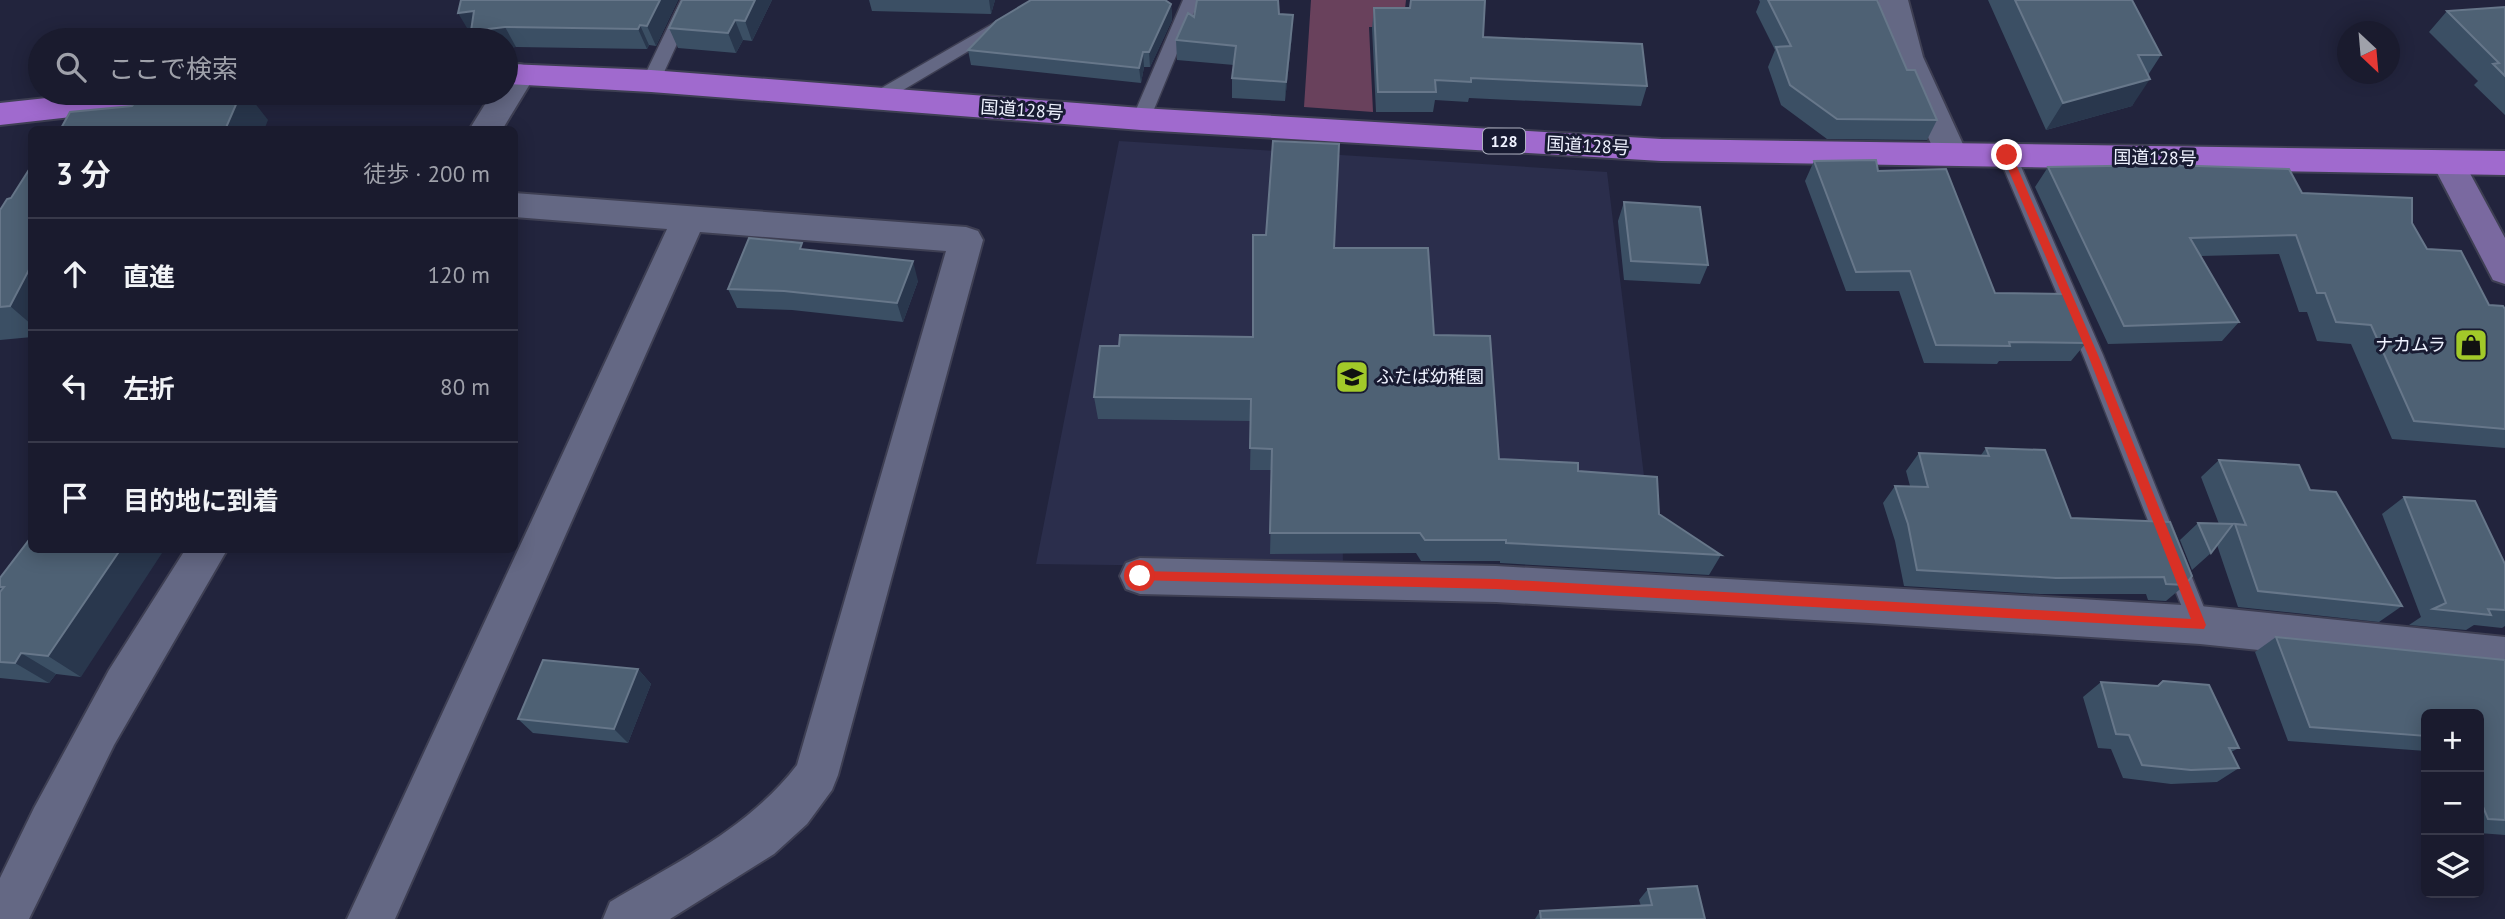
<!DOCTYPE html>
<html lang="ja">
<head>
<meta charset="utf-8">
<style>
  :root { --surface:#1a1b2e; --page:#232436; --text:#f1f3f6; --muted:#9fa1aa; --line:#38394a }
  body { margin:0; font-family:"PT Sans","Noto Sans JP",sans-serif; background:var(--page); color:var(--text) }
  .controls { position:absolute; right:21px; bottom:21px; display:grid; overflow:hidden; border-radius:10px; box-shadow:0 4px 18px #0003 }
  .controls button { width:63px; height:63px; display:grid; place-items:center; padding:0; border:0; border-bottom:2px solid var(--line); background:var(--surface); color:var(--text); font:35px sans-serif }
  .compass { position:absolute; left:2337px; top:21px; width:63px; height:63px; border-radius:50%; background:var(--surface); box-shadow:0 4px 18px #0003; rotate:154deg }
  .stop { position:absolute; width:21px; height:21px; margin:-16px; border:5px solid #d93025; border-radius:50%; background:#fff }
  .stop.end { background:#d93025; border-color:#fff; box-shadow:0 2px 7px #0008 }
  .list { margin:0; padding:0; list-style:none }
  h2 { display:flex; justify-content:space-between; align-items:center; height:91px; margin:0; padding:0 28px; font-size:30px }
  h2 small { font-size:23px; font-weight:400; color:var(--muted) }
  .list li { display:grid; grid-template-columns:46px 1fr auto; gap:21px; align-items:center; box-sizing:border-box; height:112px; padding:0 28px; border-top:2px solid var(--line) }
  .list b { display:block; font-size:26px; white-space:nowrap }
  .list em { font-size:23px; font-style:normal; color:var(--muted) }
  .icon { flex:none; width:38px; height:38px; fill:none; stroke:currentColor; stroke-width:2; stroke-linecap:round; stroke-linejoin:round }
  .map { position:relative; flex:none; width:2505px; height:919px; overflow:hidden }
  .search { position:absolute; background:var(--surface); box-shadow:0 4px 18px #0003; left:28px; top:28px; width:490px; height:77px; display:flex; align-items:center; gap:18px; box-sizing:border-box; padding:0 24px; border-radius:38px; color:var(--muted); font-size:26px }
  .panel { position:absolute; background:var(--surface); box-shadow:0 4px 18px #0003; left:28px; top:126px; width:490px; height:427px; border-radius:10px }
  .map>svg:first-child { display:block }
</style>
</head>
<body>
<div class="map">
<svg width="2505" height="919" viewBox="0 0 2505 919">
  <rect width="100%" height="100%" fill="#22243d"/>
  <path fill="#2b2e4c" d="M1119 141 1607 172 1644 476 1342 469 1343 568 1036 564Z"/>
  <path fill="#69415c" d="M1311 0H1406L1403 27H1369L1373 112 1304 107Z"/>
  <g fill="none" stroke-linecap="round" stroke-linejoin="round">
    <defs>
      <path id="service" d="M681 0H697L660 81 657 85H645L642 81Z
        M1034 0H1054L883 102H871L868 98 871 94Z
        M1183 0H1199L1150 119 1147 123H1135L1132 119Z
        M2007 149 2016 155 2103 355 2211 625 2208 632 2200 635 2192 632 2189 625 2083 355 1998 155Z"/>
      <path id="minor" d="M1878 0H1908L1923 57 1967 153 1963 161 1951 165 1939 161 1935 153 1893 57Z
        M520 64 531 67 536 74 502 130H469L492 93H506V72L509 67Z
        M514 193 966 227 978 231 983 240 838 775 832 790 807 824 774 854 670 919H603L610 902C677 862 749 828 797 765L946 251 700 232 395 919H347L667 229 514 217Z
        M185 550H227L114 745 29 919H0V878L34 808 109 670Z
        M1140 558 1496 566 1869 587 2200 606 2505 637V675L2200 644 1869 623 1496 602 1140 594 1126 589 1120 576 1126 563Z"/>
      <path id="secondary" d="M2448 151 2460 155 2505 238V284L2493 280 2432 163 2436 155Z"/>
      <path id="trunk" d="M506 64 651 70 1141 108 1661 139 2505 151V175L1661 161 1141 130 651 92 506 84Z
        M93 93H203L198 101 187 104 0 125V103Z"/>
    </defs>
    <use href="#service" stroke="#3e3f53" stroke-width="3"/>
    <use href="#minor" stroke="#3e3f53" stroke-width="4"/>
    <use href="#secondary" stroke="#3e3f53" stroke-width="4"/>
    <use href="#trunk" stroke="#3e3f53" stroke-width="4"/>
    <use href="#service" fill="#646884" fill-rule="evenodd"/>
    <use href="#minor" fill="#646884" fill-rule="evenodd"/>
    <use href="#secondary" fill="#7a69a0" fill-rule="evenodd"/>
    <use href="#trunk" fill="#a06ace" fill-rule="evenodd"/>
  </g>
  <path fill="#3b4f64" d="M461 0H678L656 46 649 45 647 49 516 47 506 48V40L470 33Z
    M682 0H772L752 41 743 40 736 53 678 48 669 28Z
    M869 0H995L991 14 872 11Z
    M1759 0H1877L1907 70 1937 120 1927 140 1827 139 1781 105 1768 67 1775 50 1756 12 1760 2Z
    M1988 0H2132L2161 55 2148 75 2132 106 2046 130Z
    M1171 4 1172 20 1150 67H1144L1141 83 971 65 968 50Z
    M2505 7V115L2474 85 2478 81 2429 32 2447 11Z
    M1374 8 1483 37 1647 86 1641 106 1469 98 1468 102 1435 100 1433 112H1376L1372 28Z
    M1279 14 1292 35 1285 101 1232 98V78L1234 65 1177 60 1176 40 1194 17Z
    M1814 161 1878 171 1995 293 2086 343 2071 361H1999L1997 364 1924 363 1899 291H1846L1805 181Z
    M32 165V337L0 340V210L11 198Z
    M2048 167 2302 193 2412 223 2427 249 2489 305 2505 309V448L2392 439 2351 344 2317 341 2307 312H2299L2279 254 2201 256 2239 322 2222 341 2108 344 2035 187Z
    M1624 202 1708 265 1700 284 1624 280 1618 221Z
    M1334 248 1434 335 1499 459 1578 471 1659 514 1721 555 1709 575 1500 563V561H1421L1416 553 1270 554 1272 470H1250L1251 421 1098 419 1094 397 1119 346 1253 337Z
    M805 249 918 281 903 322 792 310 737 308 728 289Z
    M1986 448 2071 518 2185 585 2166 601 2148 600 2146 594H2040L1904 586 1895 541 1883 503 1895 486H1910L1906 471 1919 453 1981 455Z
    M2219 460 2310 490 2402 606 2379 622 2238 607 2217 545 2211 553 2192 570 2180 540 2198 523 2219 524 2201 477Z
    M2404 497 2505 564V626L2502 628 2474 625 2466 630 2409 625 2421 617 2382 514Z
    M0 578 81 677 56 674 49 683 0 678V592L1 591 0 590Z
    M2276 637 2505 660V835L2479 833V714H2426V751L2288 741 2255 652Z
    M638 669 651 684 628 743 533 733 518 719Z
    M2163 681 2239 748 2231 752 2239 768 2217 782 2171 784 2123 778 2111 749 2098 748 2083 697 2101 682 2156 686Z
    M1648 889 1705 919H1535L1540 911 1641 906 1639 900Z"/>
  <path fill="#29374d" d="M660 0H678L656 46 647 26Z
    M755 0H772L752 41 745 21Z
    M989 0H995L991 14Z
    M1171 4 1172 20 1150 67 1149 52Z
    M474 11 505 27 516 47 506 48V40H476L472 33H470L458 13Z
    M1293 15 1292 35 1285 101 1286 82Z
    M735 20 743 40 736 53 728 33Z
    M640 25 649 45 647 49 638 29Z
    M1143 52 1144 67 1141 83 1139 68Z
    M2150 79 2132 106 2046 130 2063 103Z
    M241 93H247L268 120 264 130H225Z
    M913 261 918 281 903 322 897 303Z
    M32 264V325L10 306Z
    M120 550H164L81 677 48 656Z
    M21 653 56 674 49 683 15 663Z
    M638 669 651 684 628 743 614 729Z"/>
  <path fill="#4e6174" stroke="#67778a" stroke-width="2" d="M461 0H660L647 26 640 25 638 29 505 27 471 31 474 11 458 13Z
    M682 0H755L745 21 735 20 728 33 669 28Z
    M1031 0H1165L1171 4 1149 52H1143L1139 68 968 50 996 21Z
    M1197 0H1278L1279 14 1293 15 1286 82 1232 78 1236 46 1176 40 1188 13 1194 17Z
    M1411 0H1485L1483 37 1642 44 1647 86 1471 78V82L1435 80 1436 92H1378L1374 8H1410Z
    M1768 0H1877L1907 70H1915L1937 120 1837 119 1790 85 1776 47 1791 46Z
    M2015 0H2132L2161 55H2138L2150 79 2063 103Z
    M2505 7V76L2493 64 2499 63 2447 11Z
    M176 93H241L225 130H60L70 112 132 106 140 96Z
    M1273 141 1339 144 1334 248H1428L1434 335 1490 336 1499 459 1578 463V471L1657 477 1659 514 1721 555 1506 543V540H1425L1420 533H1270L1272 449 1250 448 1251 399 1094 397 1100 346H1119L1120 335 1253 337V235H1266Z
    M1876 160 1878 171 1946 169 1995 293 2066 294 2086 343 2009 342 2010 346 1936 345 1910 271 1856 272 1814 161Z
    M32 165V264L10 306 0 307V210L7 199 11 198Z
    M2168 165 2289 169 2302 193 2412 198V223L2427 249 2461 251 2489 305 2503 306 2505 309V429L2414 421 2371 325 2336 322 2325 293H2317L2296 235 2190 238 2239 322 2124 326 2048 167Z
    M1624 202 1700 207 1708 265 1631 261Z
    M749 238 802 243 800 249 913 261 897 303 784 291 728 289Z
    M1986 448 2045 450 2071 518 2170 522 2192 576 2185 585 2166 584 2164 577 2056 578 1917 570 1908 524 1895 486 1928 487 1919 453 1989 456Z
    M2219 460 2299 465 2310 490 2336 492 2402 606 2258 591 2235 524 2246 525Z
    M2404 497 2475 501 2505 564V610L2488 609 2491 615 2433 609 2446 603Z
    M2198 523 2233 524 2211 553Z
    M32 536V550H120L48 656 21 653 15 663 0 662V592L4 587H0V578Z
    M2276 637 2505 660V820L2488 819 2479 797V714H2426V736L2310 727Z
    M543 660 638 669 614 729 518 719Z
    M2163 681 2209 685 2239 748H2229L2239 768 2191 770 2142 765 2129 735 2116 734 2101 682 2158 686Z
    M1697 886 1705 919H1541L1540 911 1652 905 1648 889Z"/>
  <path fill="#d93025" d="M2007 151 2012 155 2098 355 2206 625 2204 629 1496 589 1136 580V573L1140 571 1496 579 2191 619 2088 355 2002 155Z"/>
  <defs>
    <symbol id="shop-square" viewBox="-11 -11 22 22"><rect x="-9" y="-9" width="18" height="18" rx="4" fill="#a2c929" stroke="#181b32"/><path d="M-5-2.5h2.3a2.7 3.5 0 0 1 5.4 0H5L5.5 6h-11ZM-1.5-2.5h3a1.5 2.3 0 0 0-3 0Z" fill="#111"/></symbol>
    <symbol id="school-square" viewBox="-11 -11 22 22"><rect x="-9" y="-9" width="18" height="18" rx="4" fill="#a2c929" stroke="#181b32"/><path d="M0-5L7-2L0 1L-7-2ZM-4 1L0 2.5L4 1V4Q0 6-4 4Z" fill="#111"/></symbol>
  </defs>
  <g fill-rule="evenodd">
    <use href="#shop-square" x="2452" y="326" width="38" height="38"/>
    <use href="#school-square" x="1333" y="358" width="38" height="38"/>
  </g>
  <g text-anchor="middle" stroke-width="6" stroke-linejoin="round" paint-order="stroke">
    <rect fill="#181b32" stroke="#aeb1c1" stroke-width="2" x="1483" y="128.5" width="42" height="25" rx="5"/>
    <g font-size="16" font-weight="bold" fill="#eef1fe">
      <text x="1504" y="147">128</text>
    </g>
    <g font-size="18" fill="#eef1fe" stroke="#181b32">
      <text transform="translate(1022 110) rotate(4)" y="6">国道128号</text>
      <text transform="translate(1588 146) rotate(3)" y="6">国道128号</text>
      <text transform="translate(2155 158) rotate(1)" y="6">国道128号</text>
    </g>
    <g font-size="18" fill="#eef1fe" stroke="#181b32" text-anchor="end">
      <text x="2446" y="351">ナカムラ</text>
      <text x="1376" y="383" text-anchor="start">ふたば幼稚園</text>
    </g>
  </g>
</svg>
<div class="controls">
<button>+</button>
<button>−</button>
<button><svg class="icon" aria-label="layers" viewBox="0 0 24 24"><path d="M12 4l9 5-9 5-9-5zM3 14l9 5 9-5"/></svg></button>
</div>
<svg class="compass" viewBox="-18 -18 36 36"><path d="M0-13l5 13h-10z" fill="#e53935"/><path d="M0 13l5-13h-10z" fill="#9fa1aa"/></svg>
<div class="stop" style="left:1140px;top:576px"></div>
<div class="stop end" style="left:2007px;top:155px"></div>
<div class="search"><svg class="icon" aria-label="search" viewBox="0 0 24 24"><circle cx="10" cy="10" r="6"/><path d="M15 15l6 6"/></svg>ここで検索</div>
<section class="panel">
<h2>3 分<small>徒歩 · 200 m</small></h2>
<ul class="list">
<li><svg class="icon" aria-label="ahead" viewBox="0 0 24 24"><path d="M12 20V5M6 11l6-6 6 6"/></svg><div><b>直進</b></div><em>120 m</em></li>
<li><svg class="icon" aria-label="left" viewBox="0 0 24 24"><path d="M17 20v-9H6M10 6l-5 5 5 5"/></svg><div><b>左折</b></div><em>80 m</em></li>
<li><svg class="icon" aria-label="arrive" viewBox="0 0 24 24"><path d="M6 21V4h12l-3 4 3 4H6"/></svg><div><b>目的地に到着</b></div></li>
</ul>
</section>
</div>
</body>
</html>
